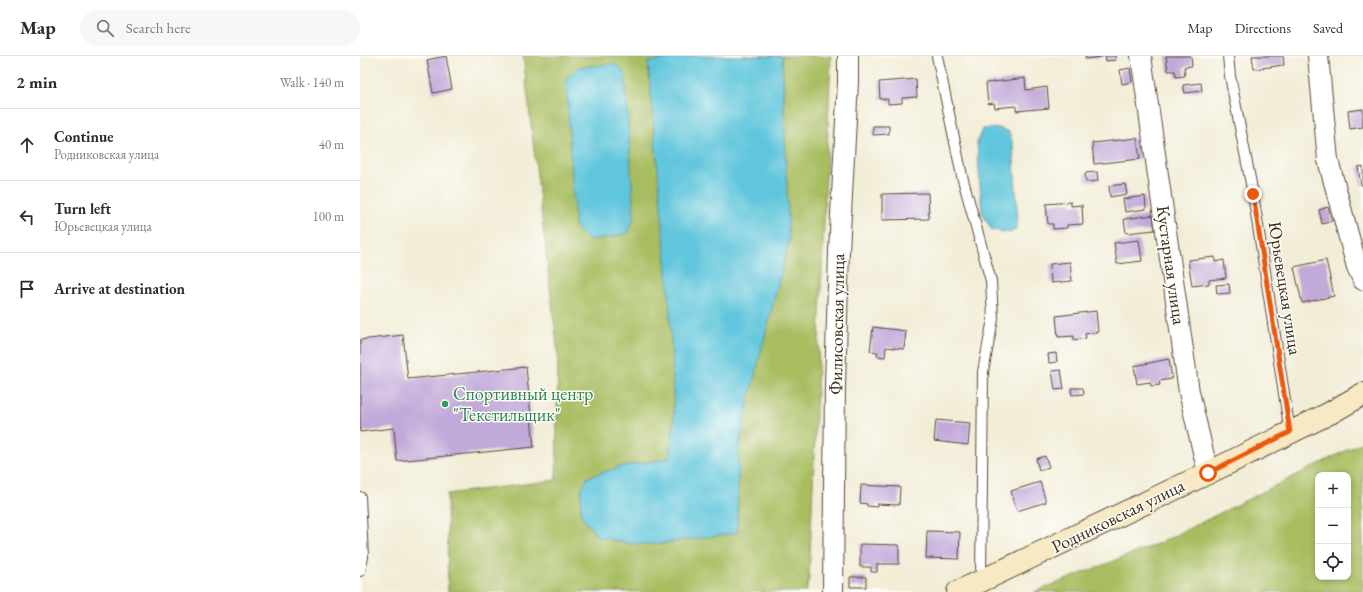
<!DOCTYPE html>
<html lang="en">
<head>
<meta charset="utf-8">
<style>
  :root { --surface:#fff; --page:#f7f7f7; --text:#2b2b33; --muted:#7c7c81; --line:#e1e1e2 }
  body { margin:0; font-family:"EB Garamond",serif; background:var(--page); color:var(--text) }
  .controls { position:absolute; right:12px; bottom:12px; display:grid; overflow:hidden; border-radius:8px; box-shadow:0 2px 6px #0003 }
  .controls button { width:36px; height:36px; display:grid; place-items:center; padding:0; border:0; border-bottom:1px solid var(--line); background:var(--surface); color:var(--text); font:20px sans-serif }
  .stop { position:absolute; width:12px; height:12px; margin:-9px; border:3px solid #ea580c; border-radius:50%; background:#fff }
  .stop.end { background:#ea580c; border-color:#fff; box-shadow:0 1px 4px #0008 }
  .list { margin:0; padding:0; list-style:none }
  h2 { display:flex; justify-content:space-between; align-items:center; height:52px; margin:0; padding:0 16px; font-size:17px }
  h2 small { font-size:13px; font-weight:400; color:var(--muted) }
  .list li { display:grid; grid-template-columns:26px 1fr auto; gap:12px; align-items:center; box-sizing:border-box; height:72px; padding:0 16px; border-top:1px solid var(--line) }
  .list b { display:block; font-size:15px; white-space:nowrap }
  .list p { margin:0; font-size:13px; white-space:nowrap; color:var(--muted) }
  .list em { font-size:13px; font-style:normal; color:var(--muted) }
  .icon { flex:none; width:22px; height:22px; fill:none; stroke:currentColor; stroke-width:2; stroke-linecap:round; stroke-linejoin:round }
  .map { position:relative; flex:none; width:1003px; height:536px; overflow:hidden }
  header { display:flex; align-items:center; gap:24px; box-sizing:border-box; height:56px; padding:0 20px; background:var(--surface); border-bottom:1px solid var(--line) }
  header strong { font-size:19px }
  nav { display:flex; gap:22px; margin-inline-start:auto; font-size:14px }
  .search { width:280px; height:36px; background:var(--page); display:flex; align-items:center; gap:10px; box-sizing:border-box; padding:0 14px; border-radius:22px; color:var(--muted); font-size:15px }
  main { display:flex }
  aside { flex:1; background:var(--surface) }
  .map>svg:first-child { display:block }
</style>
</head>
<body>
<header>
<strong>Map</strong>
<div class="search"><svg class="icon" aria-label="search" viewBox="0 0 24 24"><circle cx="10" cy="10" r="6"/><path d="M15 15l6 6"/></svg>Search here</div>
<nav><a>Map</a><a>Directions</a><a>Saved</a></nav>
</header>
<main>
<aside>
<h2>2 min<small>Walk · 140 m</small></h2>
<ul class="list">
<li><svg class="icon" aria-label="ahead" viewBox="0 0 24 24"><path d="M12 20V5M6 11l6-6 6 6"/></svg><div><b>Continue</b><p>Родниковская улица</p></div><em>40 m</em></li>
<li><svg class="icon" aria-label="left" viewBox="0 0 24 24"><path d="M17 20v-9H6M10 6l-5 5 5 5"/></svg><div><b>Turn left</b><p>Юрьевецкая улица</p></div><em>100 m</em></li>
<li><svg class="icon" aria-label="arrive" viewBox="0 0 24 24"><path d="M6 21V4h12l-3 4 3 4H6"/></svg><div><b>Arrive at destination</b></div></li>
</ul>
</aside>
<div class="map">
<svg width="1003" height="536" viewBox="0 0 1003 536">
  <rect width="100%" height="100%" fill="#fdfcf7"/>
  <filter id="ink" filterUnits="userSpaceOnUse"><feTurbulence type="fractalNoise" baseFrequency=".025" numOctaves="2"/><feDisplacementMap in="SourceGraphic" scale="8" xChannelSelector="R" yChannelSelector="G"/><feConvolveMatrix kernelMatrix="1 2 1 2 8 2 1 2 1" color-interpolation-filters="sRGB"/></filter>
  <filter id="wash" filterUnits="userSpaceOnUse"><feTurbulence type="fractalNoise" baseFrequency=".012" numOctaves="4" result="noise"/><feDisplacementMap in="SourceGraphic" scale="16" xChannelSelector="R" yChannelSelector="G"/><feGaussianBlur stdDeviation="0.9" result="paint"/><feColorMatrix in="noise" values="0 0 0 0 0 0 0 0 0 0 0 0 0 0 0 0 0 1.4 0 .05"/><feComposite in="paint" operator="in"/></filter>
  <g filter="url(#wash)">
    <rect width="100%" height="100%" fill="#f2edd7"/>
    <path fill="#a8bd61" stroke="#727440" fill-rule="evenodd" d="M163 0H471L449 524 446 536H88L87 438 196 424 198 299Z
      M1003 386V536H674L802 486ZM958 419H988V521H958Z"/>
    <path fill="#60c6dd" stroke="#4e787e" d="M329 0H422L429 186 390 339 379 392 377 477 297 488H272L238 481 221 460V434L228 421 260 411 309 402 314 366 312 300 308 227 288 6Z
      M256 8 265 18 274 161 269 176 253 181 228 184 215 171 206 23 218 11Z
      M639 72 649 76 653 89 658 166 656 173 650 177 632 174 622 157 617 86 622 73Z"/>
    <g id="blocks">
      <path fill="#c1a9d9" d="M86 0 92 33 73 37 67 4Z
        M725 0H742V1L726 3Z
        M745 0H755L756 4 746 5Z
        M806 0H831L832 10 824 11 825 20 816 21 815 15H808Z
        M892 0H923L924 9 894 13Z
        M770 12 772 26 762 28 760 14Z
        M665 22 666 34 687 31 689 52 656 55V50L635 52 634 47 628 48 626 27Z
        M556 23 557 41 542 42V47L528 48V43H520L519 26Z
        M841 27 842 35 825 37 823 29Z
        M1003 53V71L990 73 988 55Z
        M513 70H529V78L513 79Z
        M777 82 780 103 734 108 732 87Z
        M1003 110V129H1001L998 111Z
        M737 116 738 125 726 126 725 117Z
        M765 128 767 138 750 141 749 130Z
        M568 137 569 163 522 164V138Z
        M785 140 786 153 765 156 763 143Z
        M711 146V150L722 149 723 168 707 169V172L693 173V168H688L686 148Z
        M968 151 972 165 962 168 959 154Z
        M793 159 795 174 766 177 764 163Z
        M779 184 782 205 757 208 754 187Z
        M855 201V206L864 204 866 222 849 224V228L832 230 828 204Z
        M966 204 974 240 942 247 934 211Z
        M710 206 712 225 691 227 690 208Z
        M869 228 870 237 857 238 856 229Z
        M736 255 738 276 725 278 726 282 714 284V280L698 281 696 260Z
        M513 271 546 275 544 293 526 291 525 301 517 300 518 296 510 295Z
        M43 279 48 323 166 311 174 391 37 405 34 372 0 376V284Z
        M696 297 697 306 689 307 688 298Z
        M809 303 812 323 799 325 800 329 791 330 790 326 777 328 774 310Z
        M701 314 704 333 695 334 692 315Z
        M711 332H723L724 338 712 339Z
        M576 364 610 367 608 389 574 385Z
        M685 400 689 411 679 414 676 403Z
        M680 426 686 446 657 455 651 435Z
        M501 429 540 431 539 449 517 448V451L507 450V448L500 447Z
        M567 475 600 476 599 503 566 502Z
        M500 488 539 489V508H517V516H511V511H500Z
        M490 521H506V531H490Z"/>
    </g>
  </g>
  <g filter="url(#ink)">
    <use href="#blocks" fill-opacity="0" stroke="#56473a" stroke-width="1"/>
    <g fill="none" stroke-linecap="round" stroke-linejoin="round">
      <defs>
        <path id="service" d="M577 0 602 120 631 225 633 263 623 316 621 526
          M868 0 870 20 893 138 930 376
          M0 441 3 501 0 515"/>
        <path id="minor" d="M781 0 829 336 848 417
          M958 0 968 104 997 211 1003 224
          M473 536 475 330 479 195 488 26V0"/>
        <path id="secondary" d="M598 536 848 417 970 357 1003 338"/>
      </defs>
      <use href="#service" stroke="#56473a" stroke-width="12"/>
      <use href="#minor" stroke="#56473a" stroke-width="22"/>
      <use href="#secondary" stroke="#56473a" stroke-width="24"/>
      <use href="#service" stroke="#fff" stroke-width="10"/>
      <use href="#minor" stroke="#fff" stroke-width="20"/>
      <use href="#secondary" stroke="#f6e9c3" stroke-width="22"/>
    </g>
  </g>
  <g fill="none" stroke-linecap="round" stroke-linejoin="round" filter="url(#ink)">
    <path stroke="#ea580c" stroke-width="5" d="M848 417 930 376 893 138"/>
  </g>
  <circle fill="#2e9e5b" stroke="#fdfcf7" stroke-width="1.5" cx="85" cy="348" r="4"/>
  <g text-anchor="middle" stroke-width="3" stroke-linejoin="round" paint-order="stroke">
    <g font-size="18" fill="#3b2a1e" stroke="#fdfcf7">
      <text transform="translate(811 209) rotate(82)" y="6">Кустарная улица</text>
      <text transform="translate(925 232) rotate(81)" y="6">Юрьевецкая улица</text>
      <text transform="translate(477 268) rotate(-89)" y="6">Филисовская улица</text>
      <text transform="translate(758 460) rotate(-26)" y="6">Родниковская улица</text>
    </g>
    <g font-size="18" fill="#27864d" stroke="#fdfcf7" text-anchor="start">
      <text x="93" y="344">Спортивный центр<tspan x="93" dy="21">"Текстильщик"</tspan></text>
    </g>
  </g>
</svg>
<div class="controls">
<button>+</button>
<button>−</button>
<button><svg class="icon" aria-label="locate" viewBox="0 0 24 24"><circle cx="12" cy="12" r="6"/><path d="M12 2v4M12 18v4M2 12h4M18 12h4"/></svg></button>
</div>
<div class="stop" style="left:848px;top:417px"></div>
<div class="stop end" style="left:893px;top:138px"></div>
</div>
</main>
</body>
</html>
